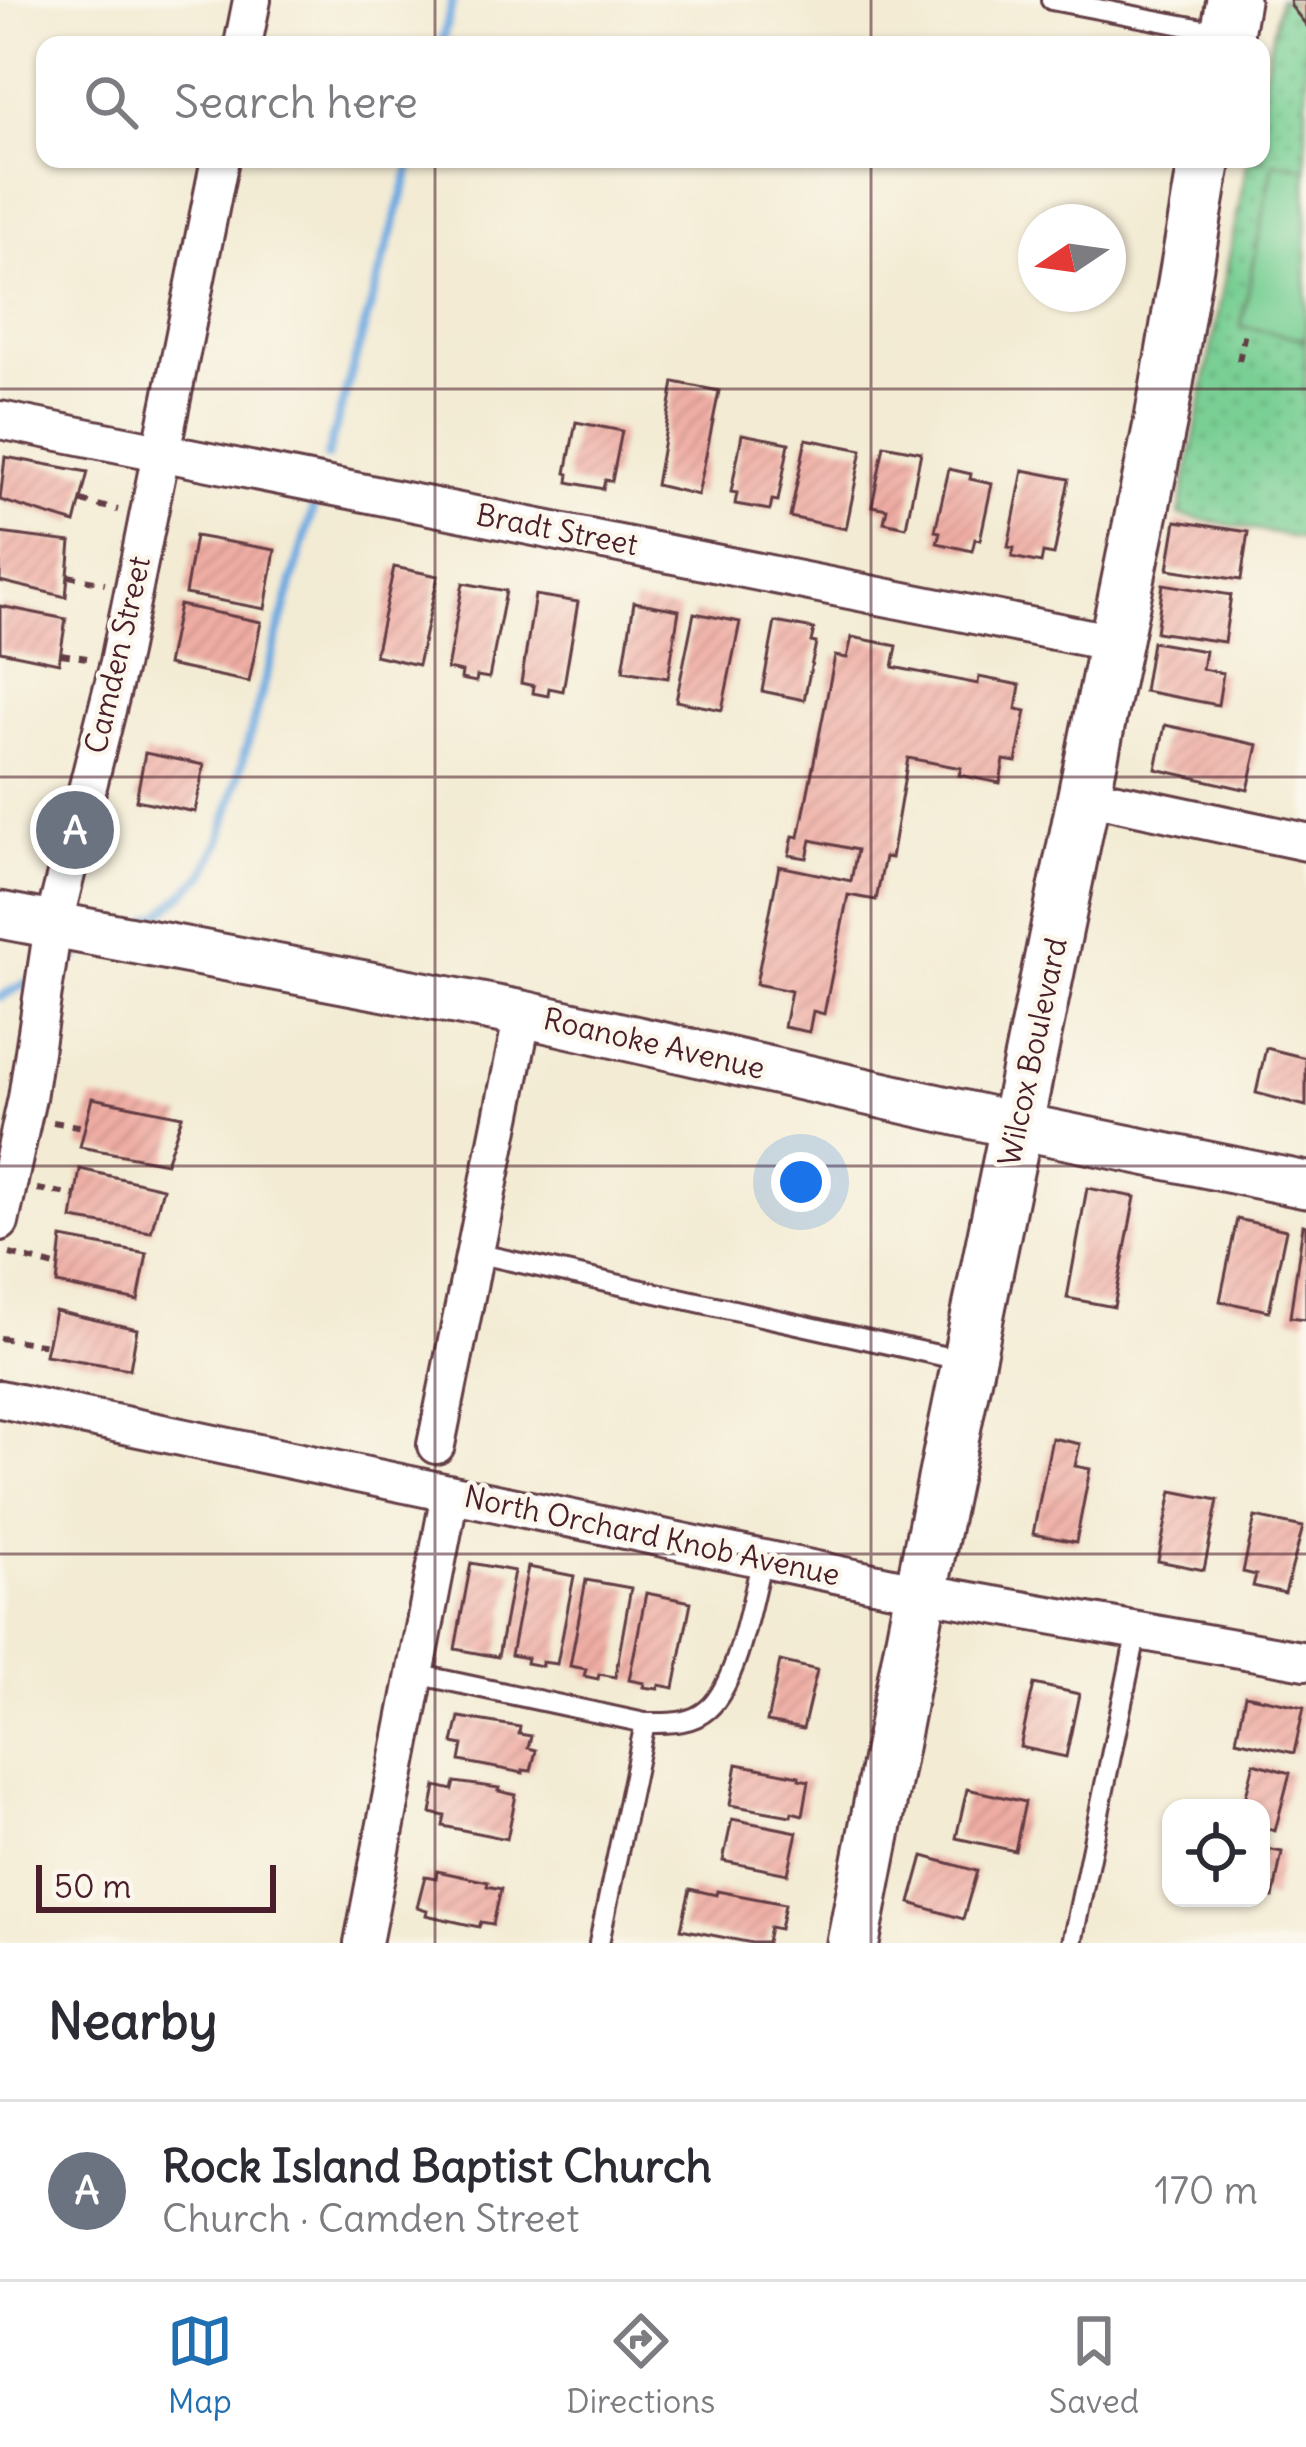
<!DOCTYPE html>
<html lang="en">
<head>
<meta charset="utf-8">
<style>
  :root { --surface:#fff; --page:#f7f7f7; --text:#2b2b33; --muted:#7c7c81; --line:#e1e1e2; --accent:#1f6fb2 }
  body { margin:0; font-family:Delius,sans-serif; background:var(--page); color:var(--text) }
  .controls { position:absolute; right:36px; bottom:36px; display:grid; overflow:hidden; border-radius:24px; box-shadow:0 3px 9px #0004 }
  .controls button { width:108px; height:108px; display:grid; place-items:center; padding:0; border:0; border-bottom:3px solid var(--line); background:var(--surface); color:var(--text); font:60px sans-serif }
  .compass { position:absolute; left:1018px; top:204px; width:108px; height:108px; border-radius:50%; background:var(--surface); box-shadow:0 3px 9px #0004; rotate:257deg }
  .scale { position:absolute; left:36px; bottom:30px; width:240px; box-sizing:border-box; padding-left:12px; border:6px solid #4a1f2b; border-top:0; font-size:33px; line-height:42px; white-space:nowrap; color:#4a1f2b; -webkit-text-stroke:9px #fbf7ec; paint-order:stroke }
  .you { position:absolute; left:801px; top:1182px; width:42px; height:42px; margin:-30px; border:9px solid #fff; border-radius:50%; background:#1a73e8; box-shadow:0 0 0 18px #1a73e833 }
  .badge { display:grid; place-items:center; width:78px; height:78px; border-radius:50%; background:var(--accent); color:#fff; font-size:39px; font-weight:700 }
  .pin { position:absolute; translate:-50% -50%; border:6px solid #fff; box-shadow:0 3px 12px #0006 }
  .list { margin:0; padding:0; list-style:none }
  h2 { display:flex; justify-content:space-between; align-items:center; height:156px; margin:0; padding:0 48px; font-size:51px }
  h2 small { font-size:39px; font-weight:400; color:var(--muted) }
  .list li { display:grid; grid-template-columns:78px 1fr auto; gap:36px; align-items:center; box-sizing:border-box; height:180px; padding:0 48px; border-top:3px solid var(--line) }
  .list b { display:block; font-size:45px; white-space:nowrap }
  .list p { margin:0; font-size:39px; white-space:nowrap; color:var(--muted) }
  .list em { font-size:39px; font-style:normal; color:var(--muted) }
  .icon { flex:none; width:66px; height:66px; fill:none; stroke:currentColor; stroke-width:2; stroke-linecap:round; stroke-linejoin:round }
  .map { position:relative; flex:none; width:1306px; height:1943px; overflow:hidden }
  .search { position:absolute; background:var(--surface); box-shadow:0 3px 9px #0004; left:36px; right:36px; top:36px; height:132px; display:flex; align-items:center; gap:30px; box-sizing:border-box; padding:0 42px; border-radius:24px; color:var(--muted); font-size:45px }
  .sheet { height:336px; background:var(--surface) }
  nav { display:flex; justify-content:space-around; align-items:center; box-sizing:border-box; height:168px; border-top:3px solid var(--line); background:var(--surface); font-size:33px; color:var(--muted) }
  nav a { display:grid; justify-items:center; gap:6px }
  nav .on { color:var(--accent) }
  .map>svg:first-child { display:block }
</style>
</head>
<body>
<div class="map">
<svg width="1306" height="1943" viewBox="0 0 1306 1943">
  <defs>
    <pattern id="park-dots" width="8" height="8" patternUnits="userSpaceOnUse" patternTransform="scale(3)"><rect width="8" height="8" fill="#79cf94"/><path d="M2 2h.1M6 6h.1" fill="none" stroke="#6ab180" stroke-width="1.8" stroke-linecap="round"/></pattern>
    <pattern id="building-hatch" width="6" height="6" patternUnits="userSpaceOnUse" patternTransform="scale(3)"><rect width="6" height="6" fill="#efada4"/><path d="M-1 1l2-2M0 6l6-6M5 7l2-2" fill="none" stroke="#ce948d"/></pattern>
  </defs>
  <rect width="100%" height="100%" fill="#fbf7ec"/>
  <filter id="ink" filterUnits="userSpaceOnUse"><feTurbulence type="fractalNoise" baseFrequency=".00833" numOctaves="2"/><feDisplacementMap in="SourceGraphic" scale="24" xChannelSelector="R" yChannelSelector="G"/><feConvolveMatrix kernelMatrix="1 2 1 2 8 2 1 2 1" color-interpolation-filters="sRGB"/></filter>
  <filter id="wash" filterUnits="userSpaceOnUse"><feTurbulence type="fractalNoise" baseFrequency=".004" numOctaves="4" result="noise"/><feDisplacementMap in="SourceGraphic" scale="48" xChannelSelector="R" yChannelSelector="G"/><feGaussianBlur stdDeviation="2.7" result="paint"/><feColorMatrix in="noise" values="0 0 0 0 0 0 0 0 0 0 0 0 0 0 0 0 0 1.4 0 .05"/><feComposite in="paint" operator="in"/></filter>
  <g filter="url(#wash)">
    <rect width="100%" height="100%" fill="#f3ebd3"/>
    <path fill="url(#park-dots)" stroke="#627760" stroke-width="3" d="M1279 0H1306V540L1179 515 1248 159H1261V92Z"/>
    <path fill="#79cf94" stroke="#627760" stroke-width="3" d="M1274 162 1306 168V339L1241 326Z"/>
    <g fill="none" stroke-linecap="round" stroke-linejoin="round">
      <path stroke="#6faae0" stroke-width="9" d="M441 45 453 0
        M327 457 413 159
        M150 919 161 914 204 875 221 839 313 508
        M56 968 78 956
        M0 997 36 978"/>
    </g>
    <g id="blocks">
      <path fill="url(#building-hatch)" d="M1290 0H1306V25L1291 6Z
        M674 382 719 391 698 495 656 485Z
        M576 422 622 431 612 481 605 480 603 489 568 482 569 474 566 473Z
        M742 434 789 443 778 501 772 500 770 510 735 504 737 493 731 492Z
        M806 439 862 450 846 529 790 517Z
        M884 445 921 452 906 527 884 522 887 509 872 506Z
        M5 457 88 472 75 523 0 500Z
        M949 469 971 474 970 479 992 484 980 540 975 539 972 551 937 543 940 532 935 531Z
        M1023 470 1069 479 1054 555 1043 553 1041 563 1012 557 1014 548 1008 547Z
        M1176 521 1248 532 1241 580 1168 569Z
        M0 533 71 542 66 597 0 581Z
        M195 536 275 550 265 609 185 594Z
        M394 567 438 576 418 665 375 655Z
        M463 583 506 591 489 678 477 676 476 682 461 679 462 672 447 669Z
        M1163 584 1231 595 1224 642 1156 632Z
        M535 595 578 602 563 691 549 688 548 696 533 693 534 686 521 683Z
        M634 602 679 610 668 678 623 671Z
        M179 605 261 622 249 682 167 665Z
        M0 606 66 619 59 663 0 651Z
        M694 613 740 622 722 710 676 701Z
        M775 622 814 629 811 642 816 643 804 700 762 691Z
        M852 637 897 646 893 667 978 684 979 677 1020 685 1016 709 1026 711 1016 762 1004 760 1000 783 959 775 961 768 908 758 891 858 885 857 876 900 848 895 824 1014 813 1011 809 1032 784 1027 791 991 756 984 779 866 851 881 857 850 811 840 807 858 789 855 793 836 799 837 835 656 847 658Z
        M1152 642 1205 651 1202 669 1223 673 1218 705 1144 691Z
        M1165 725 1258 745 1248 790 1156 769Z
        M145 753 204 765 195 812 136 800Z
        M1266 1048 1306 1058V1106L1256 1093Z
        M92 1098 182 1116 166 1163 80 1147Z
        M80 1169 163 1188 151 1232 72 1219Z
        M1087 1188 1135 1197 1114 1307 1067 1298Z
        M1237 1219 1286 1230 1269 1311 1220 1301Z
        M1303 1225 1306 1226V1319L1290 1317Z
        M62 1238 147 1254 138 1301 57 1284Z
        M55 1311 137 1329 130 1369 45 1355Z
        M1052 1438 1080 1444 1075 1466 1090 1469 1076 1542 1033 1534Z
        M1172 1491 1218 1500 1204 1570 1158 1561Z
        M1255 1517 1303 1527 1285 1593 1253 1586 1256 1575 1243 1572Z
        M471 1563 514 1571 498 1657 455 1649Z
        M528 1567 574 1576 557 1664 542 1662V1666L526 1663 527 1658 511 1655Z
        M586 1580 631 1588 615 1677 599 1674 598 1679 584 1676 586 1669 570 1666Z
        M646 1593 691 1602 674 1688 659 1685 658 1689 643 1687 644 1683 629 1680Z
        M780 1661 817 1670 803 1729 767 1722Z
        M1034 1684 1079 1694 1066 1757 1020 1747Z
        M1245 1695 1304 1707 1294 1753 1236 1740Z
        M459 1717 520 1727 519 1734 531 1736 528 1748 536 1750 531 1771 523 1770V1773L460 1761 463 1745 453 1743Z
        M1254 1763 1290 1773 1275 1831 1261 1827V1808H1243Z
        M737 1764 799 1776V1779L809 1781 803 1815 792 1812 791 1816 730 1805Z
        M455 1782 499 1788 498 1791 516 1795 507 1839 443 1826 445 1816 431 1813 436 1786 453 1790Z
        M967 1789 1025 1802 1015 1851 956 1838Z
        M732 1819 797 1832 788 1874 723 1861Z
        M1261 1848 1282 1852 1273 1898 1261 1896Z
        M923 1856 977 1871 963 1919 910 1903Z
        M437 1871 488 1882 487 1886 501 1889 493 1924 481 1922 479 1927 426 1915 427 1910 417 1907 425 1876 436 1878Z
        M690 1889 716 1895 717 1891 785 1904 780 1929 770 1927 767 1943H752L681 1929Z"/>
    </g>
  </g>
  <g filter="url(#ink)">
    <use href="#blocks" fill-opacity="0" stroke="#633e44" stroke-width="3"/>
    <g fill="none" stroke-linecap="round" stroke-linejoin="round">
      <defs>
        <path id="service" d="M1051 0 1224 33
          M475 1253 965 1361
          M416 1674 645 1723C667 1723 690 1725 708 1709 738 1683 752 1598 762 1559
          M599 1943 645 1723
          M1072 1943 1137 1631"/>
        <path id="minor" d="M243 45 252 0
          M0 420 1114 643
          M1085 795 1306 842
          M0 1222 27 1098 53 926 119 662 220 159
          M0 1399 921 1592 1306 1661
          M436 1445 523 1014
          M363 1943 450 1494"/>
        <path id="tertiary" d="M0 915 523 1014 1018 1126 1306 1185"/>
        <path id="secondary" d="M1225 45 1233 0
          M853 1943 921 1592 1161 419 1205 159"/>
      </defs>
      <use href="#service" stroke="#633e44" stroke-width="24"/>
      <use href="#minor" stroke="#633e44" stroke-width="42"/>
      <use href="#tertiary" stroke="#633e44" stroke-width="51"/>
      <use href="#secondary" stroke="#633e44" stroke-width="57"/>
      <path stroke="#633e44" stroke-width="6" stroke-dasharray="9 9" stroke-linecap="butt" d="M1239 361 1246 327
        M81 501 118 510
        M68 576 105 583
        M61 654 87 658
        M53 1122 84 1127
        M37 1189 75 1195
        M10 1254 59 1267
        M0 1338 48 1345"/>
      <use href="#service" stroke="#fff" stroke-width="18"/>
      <use href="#minor" stroke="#fff" stroke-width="36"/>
      <use href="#tertiary" stroke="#fff" stroke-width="45"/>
      <use href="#secondary" stroke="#fff" stroke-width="51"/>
    </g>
  </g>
  <path fill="none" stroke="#4a1f2b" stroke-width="3" stroke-opacity="0.55" d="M435 0V45M871 0V45M435 159V1943M871 159V1943M0 389H1306M0 777H1306M0 1166H1306M0 1554H1306"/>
  <g text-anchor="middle" stroke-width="9" stroke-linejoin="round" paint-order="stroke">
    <g font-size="30" fill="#4a1f2b" stroke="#fbf7ec">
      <text transform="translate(557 530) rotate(11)" y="10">Bradt Street</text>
      <text transform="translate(118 655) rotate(-77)" y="10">Camden Street</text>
      <text transform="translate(654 1044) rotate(13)" y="10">Roanoke Avenue</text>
      <text transform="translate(1033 1052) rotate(-78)" y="10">Wilcox Boulevard</text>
      <text transform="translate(652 1536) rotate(12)" y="10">North Orchard Knob Avenue</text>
    </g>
  </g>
</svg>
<div class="controls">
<button><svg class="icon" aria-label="locate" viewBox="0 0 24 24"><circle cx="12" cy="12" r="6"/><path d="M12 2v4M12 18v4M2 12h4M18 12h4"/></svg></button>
</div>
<svg class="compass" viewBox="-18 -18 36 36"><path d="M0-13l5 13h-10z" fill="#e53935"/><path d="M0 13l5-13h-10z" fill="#7c7c81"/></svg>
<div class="scale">50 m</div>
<div class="you"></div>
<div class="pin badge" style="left:75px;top:830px;background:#6b7280">A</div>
<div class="search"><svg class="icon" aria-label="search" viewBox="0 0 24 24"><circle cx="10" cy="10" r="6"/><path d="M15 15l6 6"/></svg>Search here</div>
</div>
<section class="sheet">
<h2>Nearby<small></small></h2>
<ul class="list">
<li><span class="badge" style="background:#6b7280">A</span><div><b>Rock Island Baptist Church</b><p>Church · Camden Street</p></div><em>170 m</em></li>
</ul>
</section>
<nav>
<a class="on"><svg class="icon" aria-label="map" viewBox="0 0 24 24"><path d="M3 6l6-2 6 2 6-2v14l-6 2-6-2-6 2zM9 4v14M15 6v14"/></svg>Map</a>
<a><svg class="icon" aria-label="directions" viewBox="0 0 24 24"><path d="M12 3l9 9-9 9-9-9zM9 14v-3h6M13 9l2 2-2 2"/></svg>Directions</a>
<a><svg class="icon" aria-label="saved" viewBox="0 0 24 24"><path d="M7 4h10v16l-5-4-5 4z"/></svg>Saved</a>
</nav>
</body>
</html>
